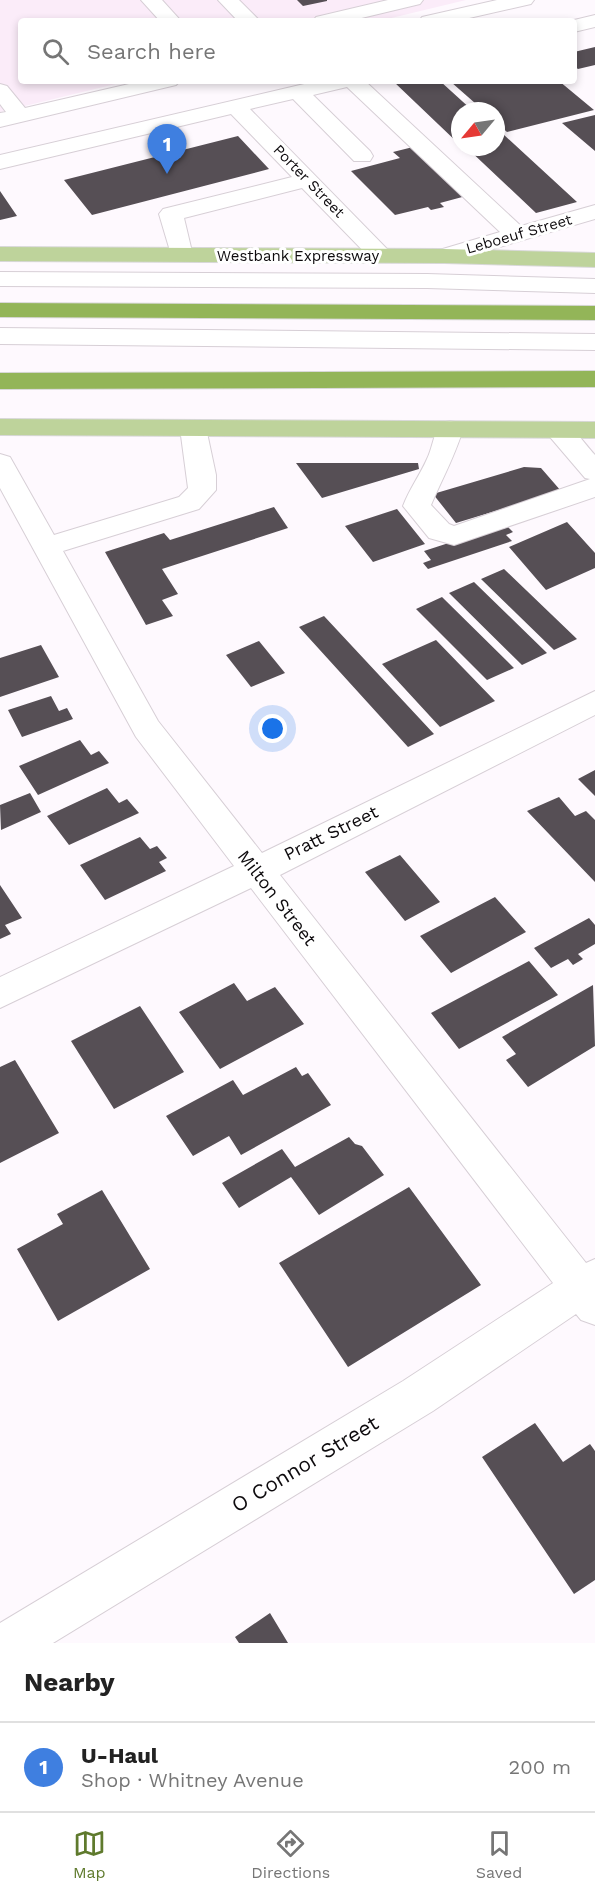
<!DOCTYPE html>
<html lang="en">
<head>
<meta charset="utf-8">
<style>
  :root { --surface:#fff; --page:#f6f6f6; --text:#222; --muted:#767676; --line:#e0e0e0; --accent:#5f7a2d }
  body { margin:0; font-family:"Work Sans",sans-serif; background:var(--page); color:var(--text) }
  .compass { position:absolute; left:451px; top:102px; width:54px; height:54px; border-radius:50%; background:var(--surface); box-shadow:0 3px 9px #0003; rotate:241deg }
  .you { position:absolute; left:273px; top:729px; width:21px; height:21px; margin:-15px; border:4px solid #fff; border-radius:50%; background:#1a73e8; box-shadow:0 0 0 9px #1a73e833 }
  .badge { display:grid; place-items:center; width:39px; height:39px; border-radius:50%; background:var(--accent); color:#fff; font-size:20px; font-weight:700 }
  .pin { position:absolute; translate:-50% -50px; filter:drop-shadow(0 2px 3px #0008) }
  .pin::after { content:''; position:absolute; top:32px; width:21px; height:18px; background:inherit; clip-path:polygon(0 0,100% 0,50% 100%) }
  .list { margin:0; padding:0; list-style:none }
  h2 { display:flex; justify-content:space-between; align-items:center; height:78px; margin:0; padding:0 24px; font-size:26px }
  h2 small { font-size:20px; font-weight:400; color:var(--muted) }
  .list li { display:grid; grid-template-columns:39px 1fr auto; gap:18px; align-items:center; box-sizing:border-box; height:90px; padding:0 24px; border-top:2px solid var(--line) }
  .list b { display:block; font-size:22px; white-space:nowrap }
  .list p { margin:0; font-size:20px; white-space:nowrap; color:var(--muted) }
  .list em { font-size:20px; font-style:normal; color:var(--muted) }
  .icon { flex:none; width:33px; height:33px; fill:none; stroke:currentColor; stroke-width:2; stroke-linecap:round; stroke-linejoin:round }
  .map { position:relative; flex:none; width:595px; height:1643px; overflow:hidden }
  .search { position:absolute; background:var(--surface); box-shadow:0 3px 9px #0003; left:18px; right:18px; top:18px; height:66px; display:flex; align-items:center; gap:15px; box-sizing:border-box; padding:0 21px; border-radius:6px; color:var(--muted); font-size:22px }
  .sheet { height:168px; background:var(--surface) }
  nav { display:flex; justify-content:space-around; align-items:center; box-sizing:border-box; height:84px; border-top:2px solid var(--line); background:var(--surface); font-size:16px; color:var(--muted) }
  nav a { display:grid; justify-items:center; gap:3px }
  nav .on { color:var(--accent) }
  .map>svg:first-child { display:block }
</style>
</head>
<body>
<div class="map">
<svg width="595" height="1643" viewBox="0 0 595 1643">
  <rect width="100%" height="100%" fill="#fef9fe"/>
  <path fill="#fbecf9" d="M0 0H466L379 21H21V81H128L0 112Z"/>
  <path fill="#564f55" d="M297 0H327V1L303 6Z
    M595 47V65L578 69 574 66V52Z
    M398 81H440L473 111H460V145L394 82Z
    M559 81 594 110 507 132 496 122V111H484L451 82Z
    M595 115V151L562 123Z
    M496 132 503 134 577 202 536 213 466 147H496Z
    M238 136 269 169 92 215 64 180Z
    M413 147 466 196 440 203 444 207 431 210 428 207 395 215 351 171 400 158 393 152Z
    M0 191 17 216 0 220Z
    M296 463H418L419 469 322 498Z
    M524 467 541 468 561 491 456 523 433 494Z
    M274 507 288 528 162 569 178 594 162 600 173 616 146 625 105 552 164 533 170 540Z
    M397 509 425 544 373 562 345 526Z
    M567 522 595 553V568L546 590 509 547Z
    M501 526 503 529 508 527 513 532 506 535 512 541 428 569 423 563 431 560 424 551Z
    M504 569 577 639 554 650 481 579Z
    M474 582 547 653 522 665 449 593Z
    M442 597 514 668 487 680 416 609Z
    M324 616 434 734 408 747 299 627Z
    M436 640 495 701 440 727 382 664Z
    M259 641 285 673 251 687 226 655Z
    M41 645 59 677 0 697V658Z
    M51 696 59 711 67 708 73 719 22 737 8 710Z
    M80 740 91 755 99 751 109 763 38 795 19 766Z
    M595 770V796L578 779Z
    M107 788 119 803 127 799 139 813 69 845 47 816Z
    M30 793 41 812 1 830 0 805Z
    M559 797 575 816 586 811 595 820V882L527 811Z
    M140 837 150 849 157 846 167 858 159 862 166 871 105 900 80 865Z
    M400 855 440 902 405 921 365 872Z
    M0 885 22 918 5 925 11 934 0 939Z
    M495 897 526 932 451 973 420 936Z
    M589 918 595 925V944L578 954 583 959 573 965 568 959 551 968 534 948Z
    M529 961 558 995 459 1049 431 1013Z
    M234 983 247 1001 275 987 304 1024 220 1069 179 1012Z
    M593 985 595 1046 528 1087 506 1060 516 1054 502 1037Z
    M140 1006 184 1072 114 1109 71 1041Z
    M15 1060 59 1133 0 1163V1067Z
    M296 1067 302 1076 308 1073 331 1105 241 1155 229 1136 193 1156 166 1116 233 1080 243 1095Z
    M349 1137 355 1144 362 1146 384 1175 319 1215 291 1177 239 1208 222 1183 282 1149 295 1167Z
    M409 1187 481 1285 348 1367 279 1263Z
    M102 1190 150 1269 58 1321 17 1249 63 1224 57 1214Z
    M535 1423 563 1462 590 1444 595 1451V1580L574 1594 482 1457Z
    M270 1613 288 1643H239L235 1637Z"/>
  <g fill="none" stroke-linecap="round" stroke-linejoin="round">
    <defs>
      <path id="minor" d="M141 0H162L181 21H160Z
        M218 0H239L260 21H238Z
        M388 0H423L420 4 349 21H313L316 17Z
        M497 0H534L531 4 456 21H419L422 17Z
        M595 15V27L574 32V21H570Z
        M142 81H180L176 85 0 127V113L6 112 0 104V84L7 86 25 108Z
        M317 81H365L521 226 595 205V219L452 261H436L432 256 436 251 500 232 347 87 313 95 370 151 373 156 370 161H354L293 99 250 109 389 251 393 256 389 261H373L302 188 184 218 193 256 189 261H173L159 214 163 209 292 177 231 114 0 169V155Z
        M0 272 427 274 595 279V293L427 288 0 286Z
        M0 328 595 334V350L0 344Z
        M193 420 202 422 206 428 216 475V490L199 509 63 551 158 721 262 853 595 691V715L280 875 586 1263 595 1259V1325L581 1320 576 1314 433 1411 53 1643H0V1623L403 1381 553 1283 251 888 0 1008V977L234 866 136 737 0 488V454L10 457 54 535 179 497 188 488 180 428 184 422Z
        M450 421 459 423 463 429C455 456 442 479 431 505L449 524 454 526 590 479 585 478 544 430 548 424C570 418 581 440 595 455V497L454 545 429 538 403 506C410 488 420 475 427 459 433 447 433 434 441 423Z"/>
      <path id="major" d="M0 247 444 249 595 253V267L444 263 0 261Z
        M0 419 595 422V438L0 435Z"/>
      <path id="highway" d="M0 303 595 306V320L0 317Z
        M595 371V387L0 389V373Z"/>
    </defs>
    <use href="#minor" stroke="#d7cfd6" stroke-width="2"/>
    <use href="#major" stroke="#d8d8d8" stroke-width="2"/>
    <use href="#highway" stroke="#d8d8d8" stroke-width="2"/>
    <use href="#minor" fill="#fff" fill-rule="evenodd"/>
    <use href="#major" fill="#bed39b" fill-rule="evenodd"/>
    <use href="#highway" fill="#93b558" fill-rule="evenodd"/>
  </g>
  <g text-anchor="middle" stroke-width="6" stroke-linejoin="round" paint-order="stroke">
    <g font-size="15" fill="#0d0a0d" stroke="#fff">
      <text transform="translate(309 181) rotate(46)" y="5">Porter Street</text>
      <text transform="translate(519 234) rotate(-16)" y="5">Leboeuf Street</text>
      <text x="298" y="261">Westbank Expressway</text>
    </g>
    <g font-size="18" fill="#0d0a0d" stroke="#fff">
      <text transform="translate(331 833) rotate(-26)" y="6">Pratt Street</text>
      <text transform="translate(277 898) rotate(52)" y="6">Milton Street</text>
    </g>
    <g font-size="21" fill="#0d0a0d" stroke="#fff">
      <text transform="translate(305 1464) rotate(-31)" y="7">O Connor Street</text>
    </g>
  </g>
</svg>
<svg class="compass" viewBox="-18 -18 36 36"><path d="M0-13l5 13h-10z" fill="#e53935"/><path d="M0 13l5-13h-10z" fill="#767676"/></svg>
<div class="you"></div>
<div class="pin badge" style="left:167px;top:174px;background:#3f7fe0">1</div>
<div class="search"><svg class="icon" aria-label="search" viewBox="0 0 24 24"><circle cx="10" cy="10" r="6"/><path d="M15 15l6 6"/></svg>Search here</div>
</div>
<section class="sheet">
<h2>Nearby<small></small></h2>
<ul class="list">
<li><span class="badge" style="background:#3f7fe0">1</span><div><b>U-Haul</b><p>Shop · Whitney Avenue</p></div><em>200 m</em></li>
</ul>
</section>
<nav>
<a class="on"><svg class="icon" aria-label="map" viewBox="0 0 24 24"><path d="M3 6l6-2 6 2 6-2v14l-6 2-6-2-6 2zM9 4v14M15 6v14"/></svg>Map</a>
<a><svg class="icon" aria-label="directions" viewBox="0 0 24 24"><path d="M12 3l9 9-9 9-9-9zM9 14v-3h6M13 9l2 2-2 2"/></svg>Directions</a>
<a><svg class="icon" aria-label="saved" viewBox="0 0 24 24"><path d="M7 4h10v16l-5-4-5 4z"/></svg>Saved</a>
</nav>
</body>
</html>
